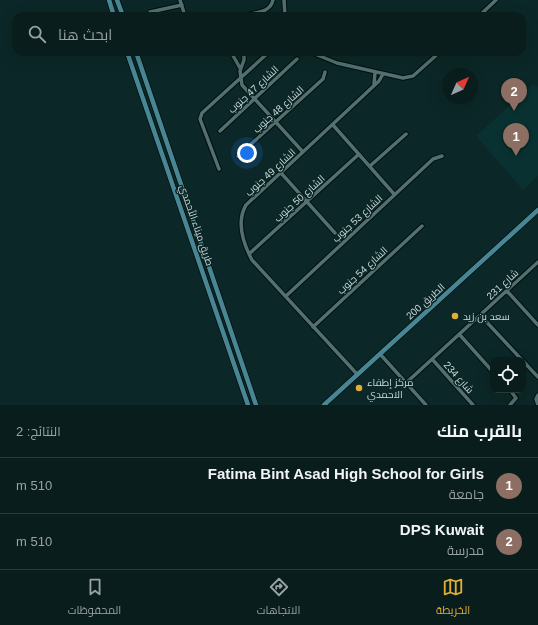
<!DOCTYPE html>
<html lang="ar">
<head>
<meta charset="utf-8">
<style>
  :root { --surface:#091d1d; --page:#122626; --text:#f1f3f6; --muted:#99a2a4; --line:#293b3b; --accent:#e1af34 }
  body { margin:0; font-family:Helvetica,Cairo,sans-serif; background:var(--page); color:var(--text); direction:rtl }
  .controls { position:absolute; right:12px; bottom:12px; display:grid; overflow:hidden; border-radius:8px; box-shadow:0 4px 16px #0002 }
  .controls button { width:36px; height:36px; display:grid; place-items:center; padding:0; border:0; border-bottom:1px solid var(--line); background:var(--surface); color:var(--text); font:20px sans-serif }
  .compass { position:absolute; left:442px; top:68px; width:36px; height:36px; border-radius:50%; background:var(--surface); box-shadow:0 4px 16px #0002; rotate:45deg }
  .you { position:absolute; left:247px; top:153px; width:14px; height:14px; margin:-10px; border:3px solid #fff; border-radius:50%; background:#1a73e8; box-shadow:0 0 0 6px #1a73e833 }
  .badge { display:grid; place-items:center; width:26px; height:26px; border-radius:50%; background:var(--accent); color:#fff; font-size:13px; font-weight:700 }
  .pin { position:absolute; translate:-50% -33px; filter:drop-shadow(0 1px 2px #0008) }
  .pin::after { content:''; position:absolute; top:21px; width:14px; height:12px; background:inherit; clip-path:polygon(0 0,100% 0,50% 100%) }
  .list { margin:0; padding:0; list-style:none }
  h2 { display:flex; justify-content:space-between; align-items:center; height:52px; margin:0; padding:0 16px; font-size:17px }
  h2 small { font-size:13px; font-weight:400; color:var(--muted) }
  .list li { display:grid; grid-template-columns:26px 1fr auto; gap:12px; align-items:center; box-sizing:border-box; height:56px; padding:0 16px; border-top:1px solid var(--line) }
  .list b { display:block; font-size:15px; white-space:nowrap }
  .list p { margin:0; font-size:13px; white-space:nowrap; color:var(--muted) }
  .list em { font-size:13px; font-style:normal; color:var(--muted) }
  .icon { flex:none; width:22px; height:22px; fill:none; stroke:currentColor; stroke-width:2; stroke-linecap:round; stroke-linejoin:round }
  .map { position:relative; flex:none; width:538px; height:405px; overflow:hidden; direction:ltr }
  .search { position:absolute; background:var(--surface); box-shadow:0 4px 16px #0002; left:12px; right:12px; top:12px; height:44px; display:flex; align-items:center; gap:10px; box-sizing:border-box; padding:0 14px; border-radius:12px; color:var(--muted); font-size:15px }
  .sheet { height:164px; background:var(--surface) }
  nav { display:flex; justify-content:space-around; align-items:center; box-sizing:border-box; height:56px; border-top:1px solid var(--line); background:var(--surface); font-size:11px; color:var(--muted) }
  nav a { display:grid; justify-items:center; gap:2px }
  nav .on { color:var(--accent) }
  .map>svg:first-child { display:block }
</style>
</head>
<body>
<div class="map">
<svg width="538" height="405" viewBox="0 0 538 405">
  <rect width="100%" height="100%" fill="#0c2727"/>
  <path fill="#0a3131" d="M534 83 538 87V176L523 190 476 136Z"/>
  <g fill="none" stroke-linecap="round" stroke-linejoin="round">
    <defs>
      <path id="minor" d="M180 0 185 16
        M284 0 285 16
        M150 12 182 5
        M242 16C254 12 270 14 273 0
        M479 16 496 0
        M231 52 240 68
        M244 52V60L240 71 242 85 303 152
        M310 52 337 63 403 78 413 76 440 52
        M374 85 375 72
        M333 125 394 194
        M220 131 297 59
        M238 156 323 79 325 72
        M370 166 406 134
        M219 169 200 119 202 113 269 52
        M281 173 335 233
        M249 254 359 154
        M507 291 538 325
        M286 296 433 159 442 156
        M480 315 522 360
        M313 327 422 226
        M459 334 493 372
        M380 354 426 405
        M432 359 473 405
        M523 361 538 377
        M357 374 252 260C243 243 236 222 246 205L379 81 383 74
        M406 383 538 262
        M510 390 516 398 510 405
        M538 405 536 399 538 395"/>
      <path id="major" d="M109 0 114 16
        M117 0 123 16
        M127 52 248 405
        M136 52 256 405
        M324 405 538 210"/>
    </defs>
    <use href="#minor" stroke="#000f10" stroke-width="5.5"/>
    <use href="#major" stroke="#000f10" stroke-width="6"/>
    <use href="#minor" stroke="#536f6f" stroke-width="3.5"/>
    <use href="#major" stroke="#498694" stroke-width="4.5"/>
  </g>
  <g fill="#e1af34" stroke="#0c2727" stroke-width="1.5">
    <circle cx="455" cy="316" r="4"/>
    <circle cx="359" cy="388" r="4"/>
  </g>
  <g text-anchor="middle" stroke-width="3" stroke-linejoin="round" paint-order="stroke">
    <g font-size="10" fill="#ccdbdb" stroke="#0c2727">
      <text transform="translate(253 89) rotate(-43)" y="4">الشارع 47 جنوب</text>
      <text transform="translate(278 109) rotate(-42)" y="4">الشارع 48 جنوب</text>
      <text transform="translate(270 172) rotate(-43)" y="4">الشارع 49 جنوب</text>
      <text transform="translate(299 198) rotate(-42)" y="4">الشارع 50 جنوب</text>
      <text transform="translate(357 218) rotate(-43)" y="4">الشارع 53 جنوب</text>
      <text transform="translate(197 225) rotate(71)" y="4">طريق ميناء الأحمدي</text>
      <text transform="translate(362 270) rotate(-43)" y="4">الشارع 54 جنوب</text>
      <text transform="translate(502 284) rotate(-43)" y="4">شارع 231</text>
      <text transform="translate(425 301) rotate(-42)" y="4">الطريق 200</text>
      <text transform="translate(459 377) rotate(48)" y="4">شارع 234</text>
    </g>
    <g font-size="10" fill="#ccdbdb" stroke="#0c2727" text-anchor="start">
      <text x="463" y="320">سعد بن زيد</text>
      <text x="367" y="386">مركز إطفاء<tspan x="367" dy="12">الاحمدي</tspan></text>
    </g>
  </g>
</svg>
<div class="controls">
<button><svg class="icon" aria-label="locate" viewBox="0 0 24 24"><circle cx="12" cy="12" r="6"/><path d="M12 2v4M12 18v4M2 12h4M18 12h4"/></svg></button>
</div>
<svg class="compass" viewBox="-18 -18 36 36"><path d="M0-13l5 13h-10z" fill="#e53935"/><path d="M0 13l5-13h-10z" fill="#99a2a4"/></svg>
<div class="you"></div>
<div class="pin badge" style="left:516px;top:156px;background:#8d6e63">1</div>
<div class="pin badge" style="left:514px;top:111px;background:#8d6e63">2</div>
<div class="search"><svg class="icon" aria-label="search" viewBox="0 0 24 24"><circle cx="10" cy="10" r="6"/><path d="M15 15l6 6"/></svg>ابحث هنا</div>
</div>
<section class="sheet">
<h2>بالقرب منك<small>النتائج: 2</small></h2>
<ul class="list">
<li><span class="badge" style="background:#8d6e63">1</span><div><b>Fatima Bint Asad High School for Girls</b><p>جامعة</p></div><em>510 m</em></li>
<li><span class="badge" style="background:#8d6e63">2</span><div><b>DPS Kuwait</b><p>مدرسة</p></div><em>510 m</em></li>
</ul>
</section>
<nav>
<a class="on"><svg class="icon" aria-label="map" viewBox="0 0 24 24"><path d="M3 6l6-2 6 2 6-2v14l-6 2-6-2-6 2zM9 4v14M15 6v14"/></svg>الخريطة</a>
<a><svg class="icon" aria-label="directions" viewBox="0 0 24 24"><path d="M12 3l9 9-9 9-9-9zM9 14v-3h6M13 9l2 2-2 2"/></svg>الاتجاهات</a>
<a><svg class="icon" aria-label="saved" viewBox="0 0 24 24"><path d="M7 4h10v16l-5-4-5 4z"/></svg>المحفوظات</a>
</nav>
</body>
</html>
